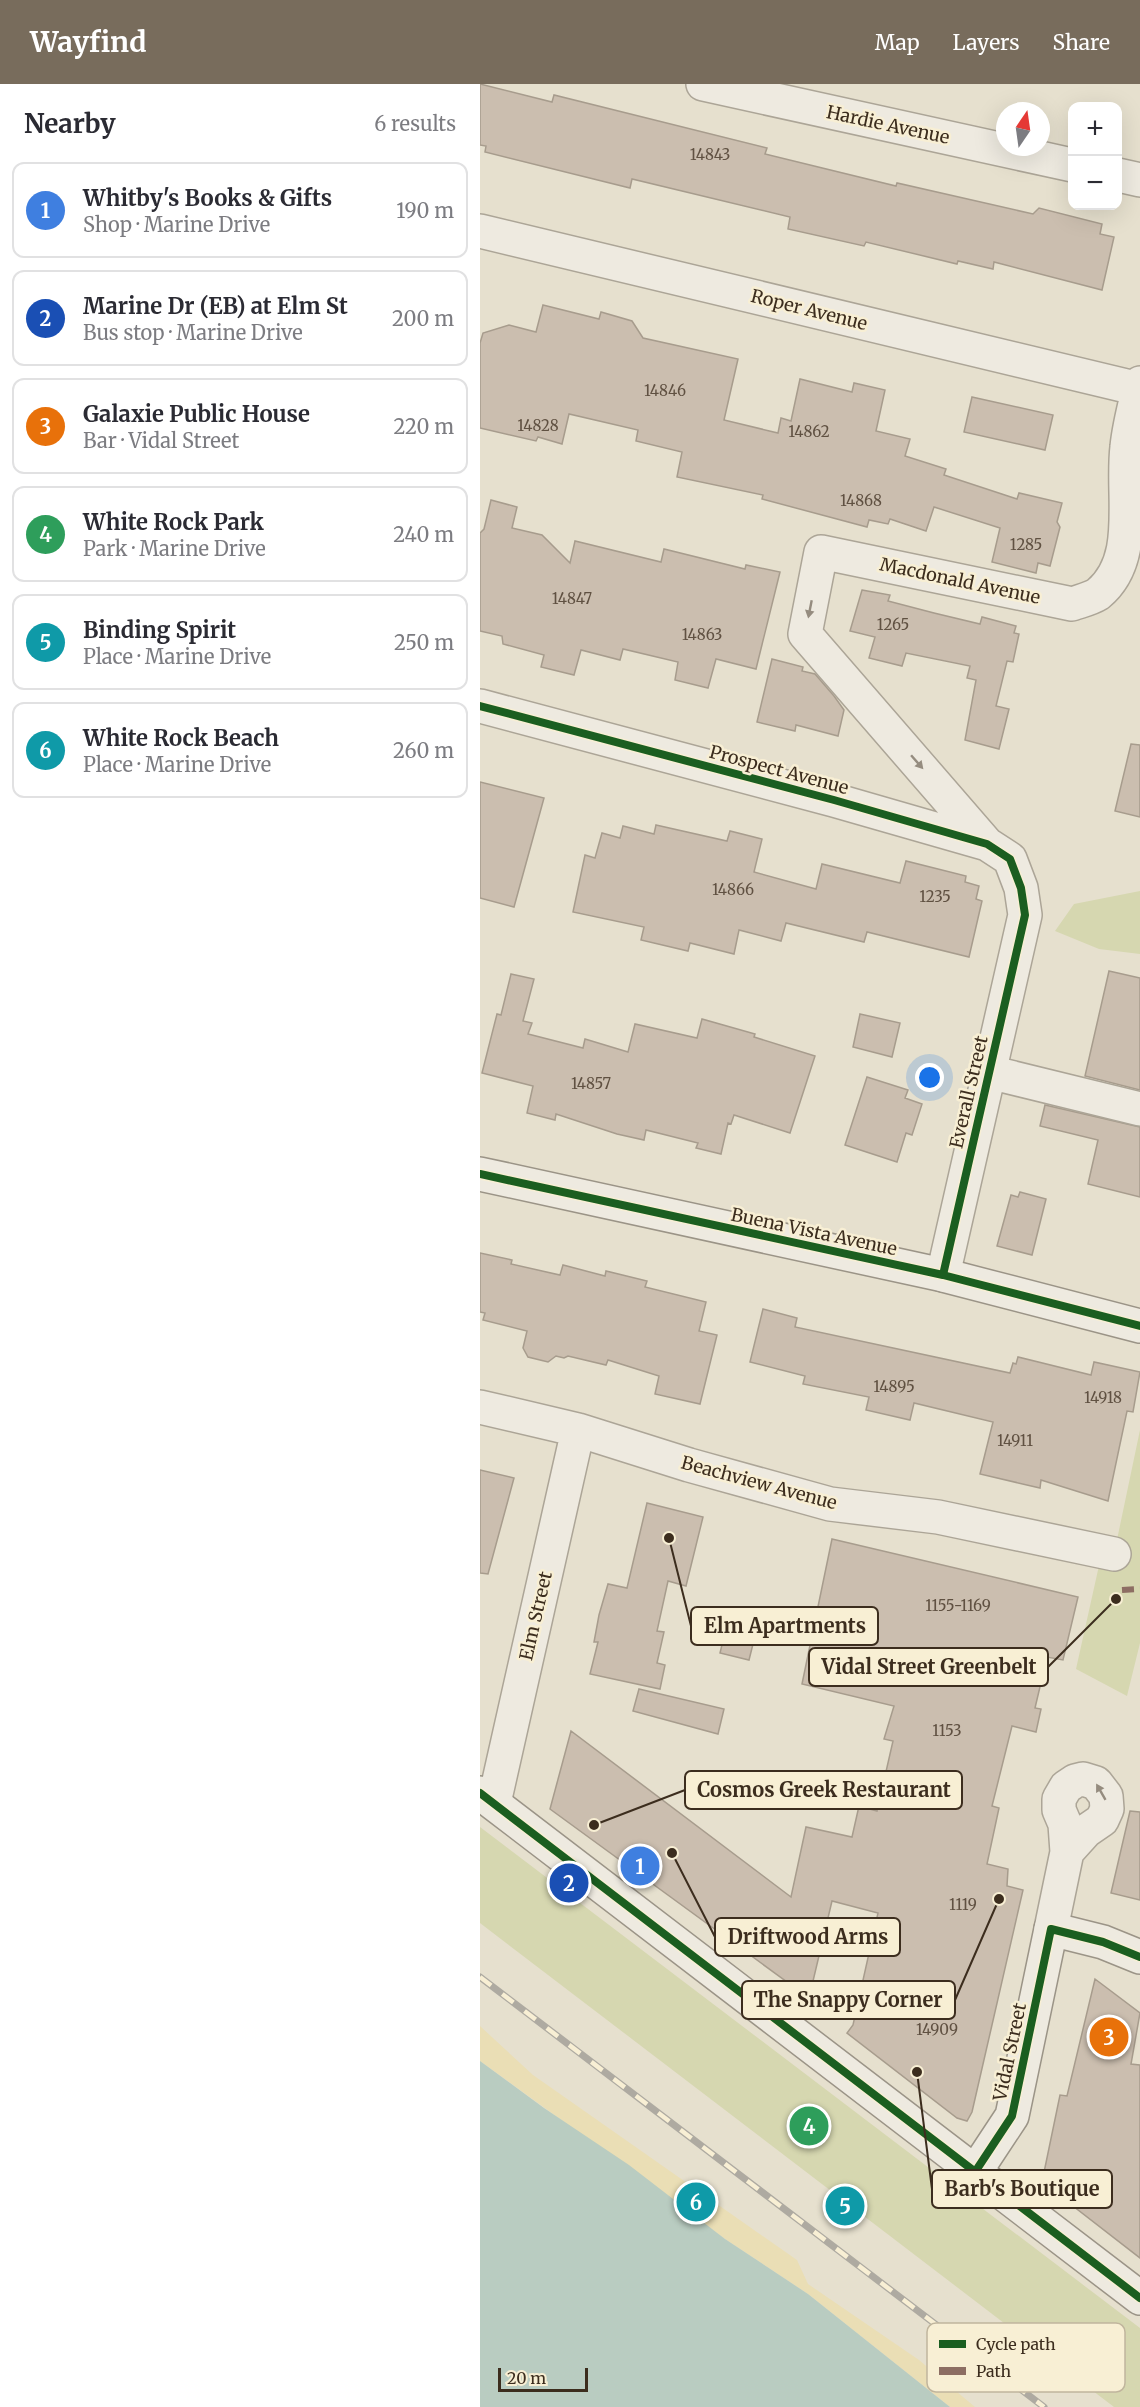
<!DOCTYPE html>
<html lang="en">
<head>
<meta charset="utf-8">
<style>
  :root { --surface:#fff; --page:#f2f2f3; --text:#2b2b33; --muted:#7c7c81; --line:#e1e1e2; --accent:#786c5c }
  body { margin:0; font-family:Merriweather,serif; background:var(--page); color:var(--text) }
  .controls { position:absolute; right:18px; top:18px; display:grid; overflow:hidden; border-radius:12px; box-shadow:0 6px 24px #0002 }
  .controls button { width:54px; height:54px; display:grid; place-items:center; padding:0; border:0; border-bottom:2px solid var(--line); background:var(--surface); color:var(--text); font:30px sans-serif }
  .compass { position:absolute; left:516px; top:18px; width:54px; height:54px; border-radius:50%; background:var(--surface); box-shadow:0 6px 24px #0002; rotate:13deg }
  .scale { position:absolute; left:18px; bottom:15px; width:90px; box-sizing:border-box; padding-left:6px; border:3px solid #3c2d1e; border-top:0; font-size:16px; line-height:21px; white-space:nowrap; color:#3c2d1e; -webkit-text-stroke:4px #f8efd4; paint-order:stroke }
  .you { position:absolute; left:450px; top:994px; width:21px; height:21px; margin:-15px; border:4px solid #fff; border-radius:50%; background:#1a73e8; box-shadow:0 0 0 9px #1a73e833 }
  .badge { display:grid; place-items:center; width:39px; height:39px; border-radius:50%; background:var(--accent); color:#fff; font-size:20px; font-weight:700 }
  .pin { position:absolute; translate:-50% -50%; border:3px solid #fff; box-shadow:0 2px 6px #0006 }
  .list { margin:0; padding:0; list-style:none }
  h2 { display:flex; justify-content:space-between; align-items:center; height:78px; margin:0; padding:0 24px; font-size:26px }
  h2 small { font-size:20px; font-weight:400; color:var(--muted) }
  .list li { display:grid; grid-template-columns:39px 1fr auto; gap:18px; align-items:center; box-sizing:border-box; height:96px; margin:0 12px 12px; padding:0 12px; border:2px solid var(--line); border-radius:12px }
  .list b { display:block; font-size:22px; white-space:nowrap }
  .list p { margin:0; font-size:20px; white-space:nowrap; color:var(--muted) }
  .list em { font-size:20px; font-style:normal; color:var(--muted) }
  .map { position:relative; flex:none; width:660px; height:2323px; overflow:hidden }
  header { display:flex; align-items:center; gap:36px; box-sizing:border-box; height:84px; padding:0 30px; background:var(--accent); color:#fff }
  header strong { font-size:28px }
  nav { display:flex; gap:33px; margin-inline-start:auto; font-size:21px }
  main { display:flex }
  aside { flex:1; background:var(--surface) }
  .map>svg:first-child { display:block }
</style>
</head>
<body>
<header>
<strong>Wayfind</strong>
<nav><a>Map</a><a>Layers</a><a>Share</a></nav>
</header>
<main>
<aside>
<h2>Nearby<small>6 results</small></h2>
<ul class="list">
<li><span class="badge" style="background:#3f7fe0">1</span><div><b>Whitby's Books &amp; Gifts</b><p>Shop · Marine Drive</p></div><em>190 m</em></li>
<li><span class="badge" style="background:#1a4fb4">2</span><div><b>Marine Dr (EB) at Elm St</b><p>Bus stop · Marine Drive</p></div><em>200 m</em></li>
<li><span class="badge" style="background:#e8710a">3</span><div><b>Galaxie Public House</b><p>Bar · Vidal Street</p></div><em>220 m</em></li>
<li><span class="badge" style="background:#2e9e5b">4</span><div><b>White Rock Park</b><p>Park · Marine Drive</p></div><em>240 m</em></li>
<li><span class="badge" style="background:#0f9aa8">5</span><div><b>Binding Spirit</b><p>Place · Marine Drive</p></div><em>250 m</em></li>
<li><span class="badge" style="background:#0f9aa8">6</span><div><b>White Rock Beach</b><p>Place · Marine Drive</p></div><em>260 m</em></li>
</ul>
</aside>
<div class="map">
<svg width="660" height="2323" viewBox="0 0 660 2323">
  <rect width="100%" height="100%" fill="#e6e0ce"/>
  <path fill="#d6d7b0" d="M660 807V870L619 865 575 847 594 820Z
    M660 1346V1559L647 1612 596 1585 622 1468 634 1470Z
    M0 1743 660 2244V2323H634L0 1839Z"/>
  <path fill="#eadeb5" d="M0 1942 53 1991 317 2176 328 2200 439 2276 495 2323H470L328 2210 245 2155 0 1977Z"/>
  <path fill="#b9ccc1" d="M0 1977 64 2024 149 2081 245 2155 328 2210 470 2323H0Z"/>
  <path fill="#cbbeaf" stroke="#a79c8d" stroke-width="1.5" d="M0 0 72 18 74 11 287 64 285 70 416 102 417 99 553 130 559 124 622 140 620 150 634 153 622 206 514 178 513 185 478 177 477 180 386 158 384 162 308 145 310 133 152 95 150 104 5 68 6 62 0 61Z
    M63 221 119 235 121 228 152 237 163 254 258 275 244 336 298 349 301 334 311 337 320 295 372 308 374 299 405 306 396 347 430 355 425 372 466 385 464 391 537 415 539 409 582 419 577 438 580 443 570 482 558 479 556 489 512 478 520 444 454 423 446 447 410 435 408 440 389 436 387 443 282 415 283 411 197 393 202 368 156 357 158 346 89 330 82 360 58 353 56 357 0 344V259L3 249 29 241 56 248Z
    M492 313 573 331 565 366 484 348Z
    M11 416 37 423 32 444 62 451 90 479 95 457 181 478 184 465 265 485 266 481 300 488 276 585 236 575 228 604 195 596 198 578 143 565 140 576 101 566 94 591 61 583 64 571 23 560 22 552 0 547V449L4 445Z
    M382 506 410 511 408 517 454 529 500 540 502 533 536 542 534 549 539 550 533 578 527 577 516 622 529 625 519 665 485 656 496 596 487 594 490 582 426 569 422 582 389 574 395 553 370 547Z
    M292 575 323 583 322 587 335 590 354 612 364 626 358 652 316 641 315 647 277 638Z
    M651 660 660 661V733L635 727Z
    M0 698 64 714 34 823 0 814Z
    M176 741 247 757 250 747 282 755 274 788 336 805 342 780 420 799 426 777 486 792 485 798 499 802 496 815 502 817 489 873 387 848 384 858 306 839 301 857 259 846 254 870 210 859 208 867 161 856 164 843 93 828 105 771 115 774 122 749 140 754 143 742 174 750Z
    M629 887 660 894V1006L605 992Z
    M31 890 54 895 43 937 52 939 48 950 52 951 103 964 105 955 148 968 155 940 217 954 222 935 275 950 274 953 335 972 310 1049 254 1031 251 1040 248 1039 241 1070 216 1064 218 1059 166 1046 164 1056 137 1050 76 1030 75 1036 47 1029 53 1002 2 989 17 930 21 931Z
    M380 930 420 939 412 973 373 963Z
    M387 993 428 1006 425 1014 442 1020 432 1051 426 1049 417 1078 365 1061Z
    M565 1021 660 1043V1113L608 1100 618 1056 560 1042Z
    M540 1108 566 1115 552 1171 517 1162 531 1111 538 1113Z
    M0 1169 32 1176 31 1180 80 1191 83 1181 125 1192 126 1187 167 1197 165 1203 226 1218 219 1247 237 1251 220 1320 175 1310 179 1292 128 1276 126 1281 88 1272 84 1274 76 1272 68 1278 48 1273 43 1264 47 1247 3 1236 5 1229 0 1228Z
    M283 1225 317 1234 315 1243 530 1289 533 1279 536 1280 538 1273 611 1291 614 1278 660 1288 653 1328 647 1327 628 1417 561 1396 560 1404 500 1390 513 1338 434 1319 430 1336 386 1326 389 1313 323 1300 325 1292 270 1278Z
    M0 1386 34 1394 8 1490 0 1489Z
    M167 1419 223 1433 206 1502 188 1497 177 1547 184 1548 177 1579 185 1581 180 1605 110 1590 118 1558H114L119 1531 128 1500 147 1504Z
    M352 1455 598 1513 583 1576 567 1573 555 1624 561 1625 556 1648 532 1642 512 1722 519 1724 507 1780 528 1785 527 1802 543 1806 492 2028 487 2037 477 2034 367 1949 373 1941 398 1829 352 1817 329 1914 70 1725 91 1647 311 1813 326 1743 372 1753 379 1722 397 1727 413 1657 404 1655 414 1622 322 1600Z
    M248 1536 277 1544 269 1576 240 1569Z
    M159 1605 244 1625 238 1650 153 1627Z
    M650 1727 660 1728V1816L631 1809Z
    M615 1895 660 1929 651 1980 660 1981V2174L562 2098 580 2011 587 2012Z"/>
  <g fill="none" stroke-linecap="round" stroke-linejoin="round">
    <defs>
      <path id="street" d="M223 0 592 81
        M638 91 660 96
        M0 147 659 305
        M0 622 354 716 507 760 530 775 541 804 545 831 463 1191
        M507 760 325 550 341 468 592 520C600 517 610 515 618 510 660 475 641 413 647 363 649 342 655 320 660 299
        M509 988 660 1025
        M0 1323 98 1346 209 1381 350 1420 458 1433 634 1470
        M14 1719 98 1346
        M571 1845 587 1768 585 1740 579 1726V1715L586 1703 595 1697 603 1695 616 1699 626 1712 627 1725 622 1736 606 1747 587 1768"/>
      <path id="secondary" d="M0 1090 463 1191 660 1242
        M0 1709 660 2214
        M495 2088 532 2032 571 1845 623 1858 660 1873"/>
    </defs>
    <use href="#street" stroke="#aca597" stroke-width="36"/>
    <use href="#secondary" stroke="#9b9487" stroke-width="36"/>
    <use href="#street" stroke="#eeeae0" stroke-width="33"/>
    <use href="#secondary" stroke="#eeeae0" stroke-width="33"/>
    <defs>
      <path id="rail" d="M0 1893 564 2323"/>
    </defs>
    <use href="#rail" stroke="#aeaaa1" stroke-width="7"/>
    <use href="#rail" stroke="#f8efd4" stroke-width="4.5" stroke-dasharray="14" stroke-linecap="butt"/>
    <path stroke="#8d6e63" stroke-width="6" stroke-dasharray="12 6" stroke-linecap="butt" d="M642 1506 660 1505"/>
    <defs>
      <path id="cycleway" d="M0 622 354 716 507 760 530 775 541 804 545 831 463 1191
        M0 1090 463 1191 660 1242
        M0 1709 660 2214
        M495 2088 532 2032 571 1845 623 1858 660 1873"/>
    </defs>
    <use href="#cycleway" stroke="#f8efd4" stroke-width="11"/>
    <use href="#cycleway" stroke="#1b5e20" stroke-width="8"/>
  </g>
  <defs><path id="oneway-solid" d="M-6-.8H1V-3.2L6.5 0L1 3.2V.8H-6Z" transform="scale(1.5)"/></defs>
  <g fill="#958c7f">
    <use href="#oneway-solid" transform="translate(330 525) rotate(101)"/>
    <use href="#oneway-solid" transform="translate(437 678) rotate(49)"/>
    <use href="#oneway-solid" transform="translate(621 1708) rotate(-120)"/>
  </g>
  <g text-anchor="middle" stroke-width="5" stroke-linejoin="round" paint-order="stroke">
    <g font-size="15" fill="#605142">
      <text x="230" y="76">14843</text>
      <text x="185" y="312">14846</text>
      <text x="58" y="347">14828</text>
      <text x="329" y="353">14862</text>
      <text x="381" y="422">14868</text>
      <text x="546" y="466">1285</text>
      <text x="92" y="520">14847</text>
      <text x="413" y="546">1265</text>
      <text x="222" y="556">14863</text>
      <text x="253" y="811">14866</text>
      <text x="455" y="818">1235</text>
      <text x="111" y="1005">14857</text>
      <text x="414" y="1308">14895</text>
      <text x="623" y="1319">14918</text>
      <text x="535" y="1362">14911</text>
      <text x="478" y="1527">1155-1169</text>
      <text x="467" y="1652">1153</text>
      <text x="483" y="1826">1119</text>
      <text x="457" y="1951">14909</text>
    </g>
    <g font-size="18" fill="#3c2d1e" stroke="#f8efd4">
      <text transform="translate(408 41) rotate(12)" y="6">Hardie Avenue</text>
      <text transform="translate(329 226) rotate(14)" y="6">Roper Avenue</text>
      <text transform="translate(480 497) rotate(12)" y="6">Macdonald Avenue</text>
      <text transform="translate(299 686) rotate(15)" y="6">Prospect Avenue</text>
      <text transform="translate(489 1008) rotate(-77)" y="6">Everall Street</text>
      <text transform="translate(334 1148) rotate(12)" y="6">Buena Vista Avenue</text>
      <text transform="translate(279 1399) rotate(15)" y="6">Beachview Avenue</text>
      <text transform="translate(56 1532) rotate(-77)" y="6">Elm Street</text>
      <text transform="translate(530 1968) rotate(-78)" y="6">Vidal Street</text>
    </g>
  </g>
  <rect x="447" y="2239" width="198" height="69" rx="9" fill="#f8efd4" stroke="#c0b59d" stroke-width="1.5"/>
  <rect x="459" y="2256" width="27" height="8" fill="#1b5e20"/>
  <rect x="459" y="2283" width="27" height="8" fill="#8d6e63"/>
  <g font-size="16" fill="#3c2d1e">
    <text x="496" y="2266">Cycle path</text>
    <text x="496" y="2293">Path</text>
  </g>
  <path fill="none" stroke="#3c2d1e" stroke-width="2" d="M189 1454L211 1542M636 1515L568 1583M114 1741L205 1706M192 1769L235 1853M519 1815L475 1916M437 1988L452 2105"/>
  <g fill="#3c2d1e" stroke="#f8efd4" stroke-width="2">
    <circle cx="189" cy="1454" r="6"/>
    <circle cx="636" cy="1515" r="6"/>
    <circle cx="114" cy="1741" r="6"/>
    <circle cx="192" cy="1769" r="6"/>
    <circle cx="519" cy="1815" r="6"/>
    <circle cx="437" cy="1988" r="6"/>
  </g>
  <g fill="#f8efd4" stroke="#3c2d1e" stroke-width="2">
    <rect x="211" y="1523" width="187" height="38" rx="6"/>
    <rect x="329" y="1564" width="239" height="38" rx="6"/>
    <rect x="205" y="1687" width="277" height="38" rx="6"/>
    <rect x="235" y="1834" width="185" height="38" rx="6"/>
    <rect x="262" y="1897" width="213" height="38" rx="6"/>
    <rect x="452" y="2086" width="180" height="38" rx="6"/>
  </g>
  <g font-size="20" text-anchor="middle" font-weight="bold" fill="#3c2d1e">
    <text x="305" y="1549">Elm Apartments</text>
    <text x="449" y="1590">Vidal Street Greenbelt</text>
    <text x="344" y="1713">Cosmos Greek Restaurant</text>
    <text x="328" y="1860">Driftwood Arms</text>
    <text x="368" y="1923">The Snappy Corner</text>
    <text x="542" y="2112">Barb's Boutique</text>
  </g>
</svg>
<div class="controls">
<button>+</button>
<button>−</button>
</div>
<svg class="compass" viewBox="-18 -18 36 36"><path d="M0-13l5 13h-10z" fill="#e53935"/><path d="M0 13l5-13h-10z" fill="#7c7c81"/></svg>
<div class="scale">20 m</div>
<div class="you"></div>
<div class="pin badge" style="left:160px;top:1782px;background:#3f7fe0">1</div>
<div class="pin badge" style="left:89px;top:1799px;background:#1a4fb4">2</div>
<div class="pin badge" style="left:629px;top:1953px;background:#e8710a">3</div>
<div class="pin badge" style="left:329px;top:2042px;background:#2e9e5b">4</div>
<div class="pin badge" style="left:365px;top:2122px;background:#0f9aa8">5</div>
<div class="pin badge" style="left:216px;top:2118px;background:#0f9aa8">6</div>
</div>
</main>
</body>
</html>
